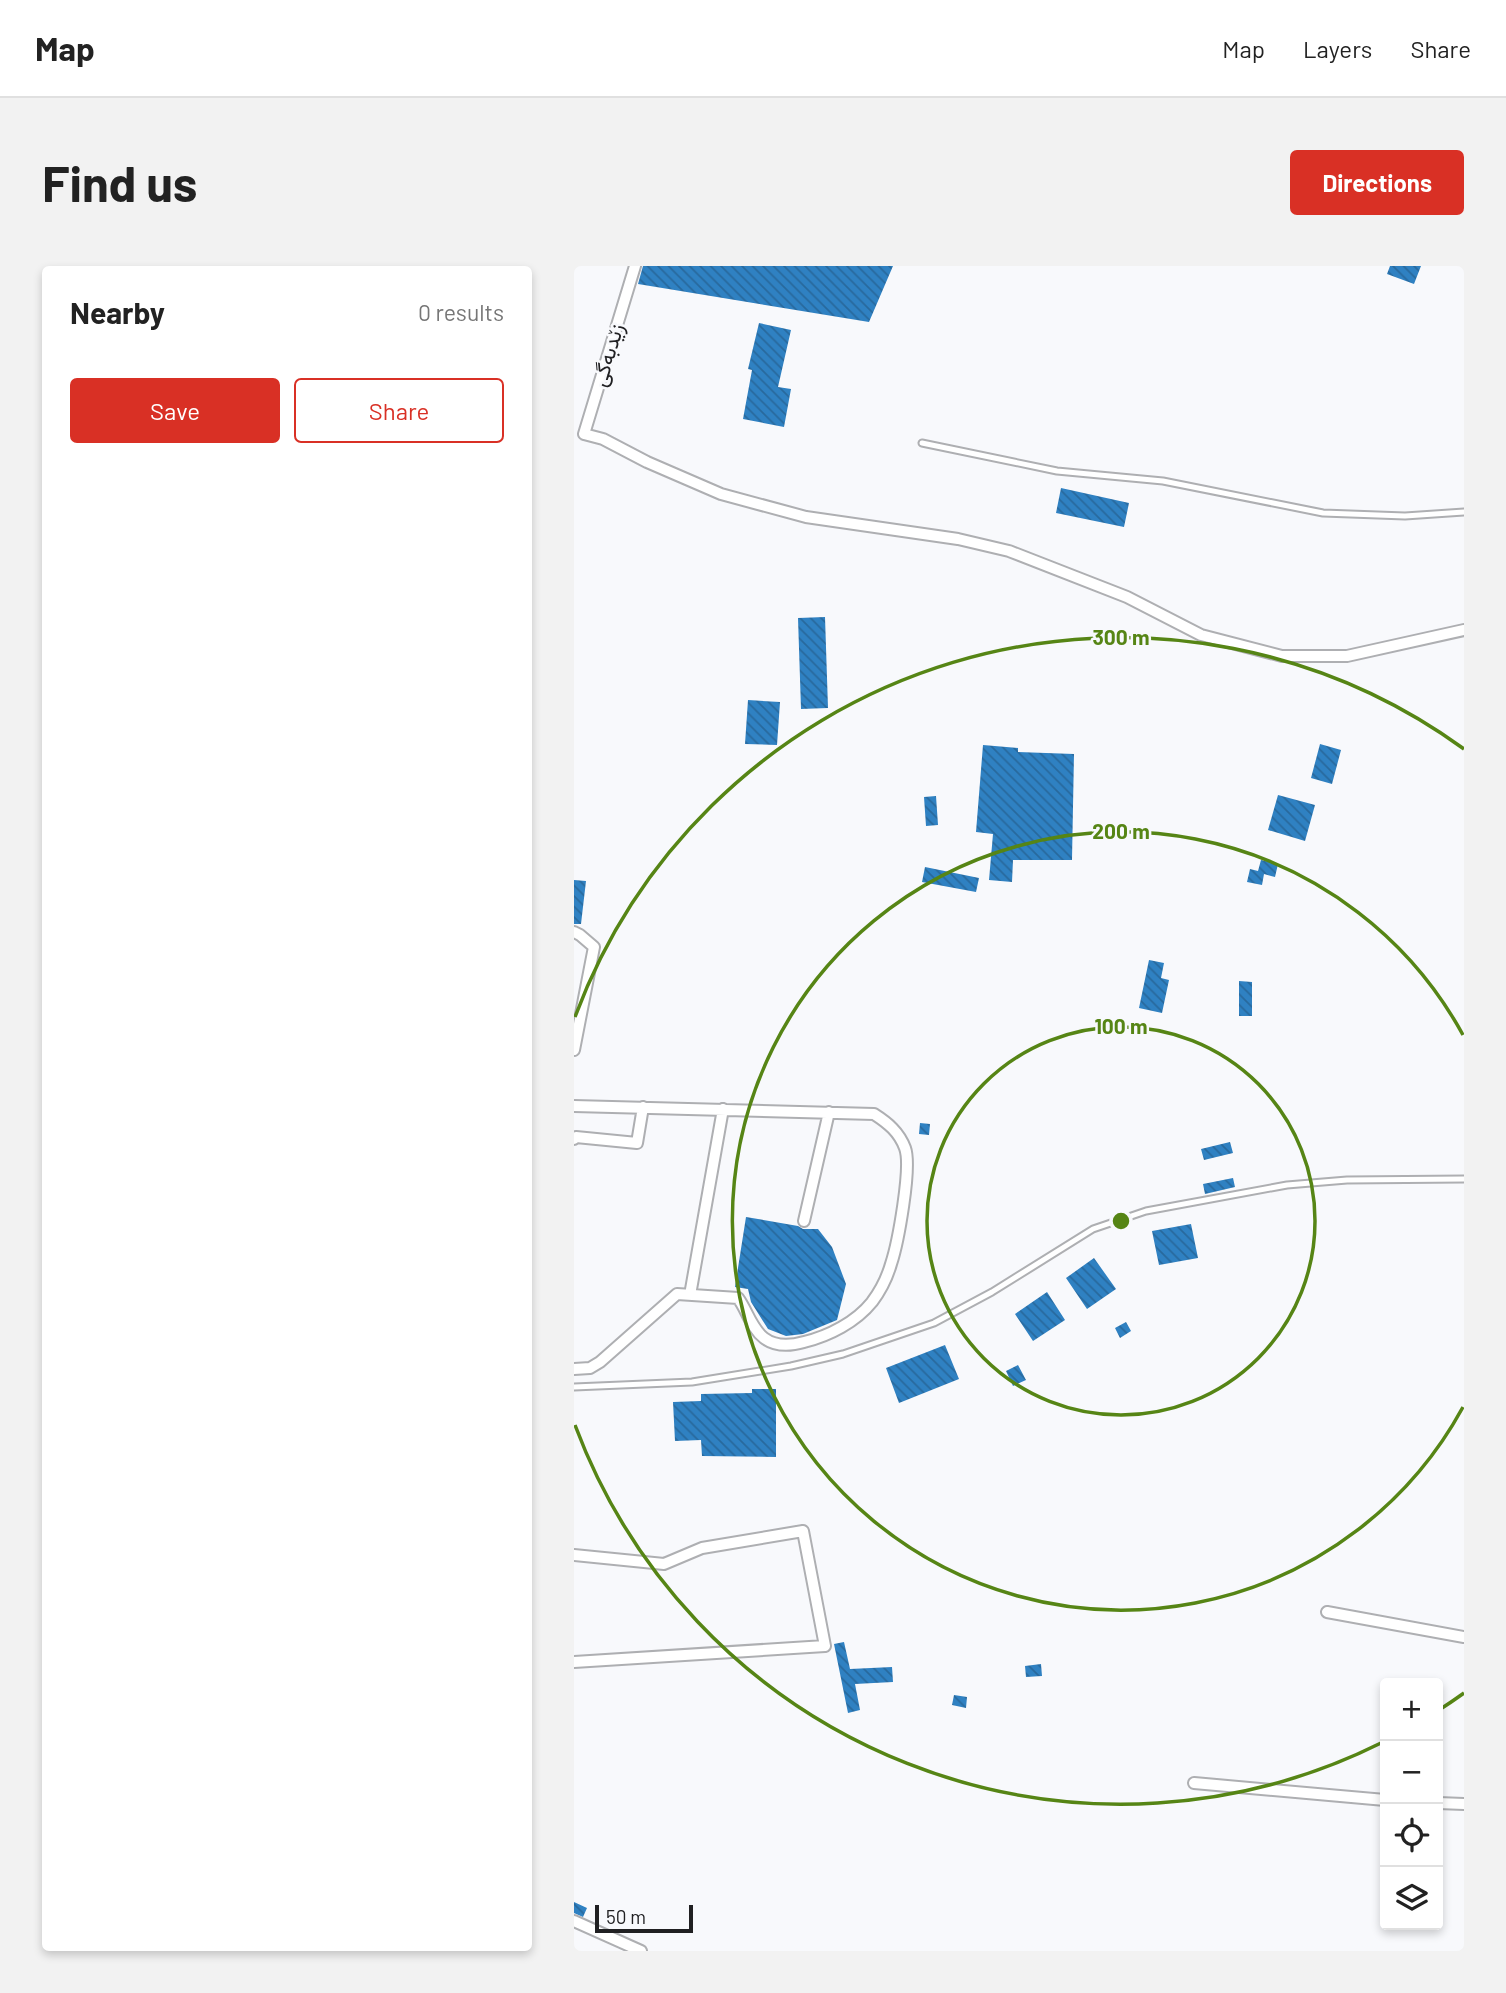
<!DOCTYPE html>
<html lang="en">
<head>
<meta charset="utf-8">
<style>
  :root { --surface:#fff; --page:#f2f2f2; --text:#222; --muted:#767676; --line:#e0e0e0; --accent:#d93025 }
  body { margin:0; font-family:Barlow,Vazirmatn,sans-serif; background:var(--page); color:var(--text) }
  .controls { position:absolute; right:21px; bottom:21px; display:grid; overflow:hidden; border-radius:7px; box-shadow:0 4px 10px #0003 }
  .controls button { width:63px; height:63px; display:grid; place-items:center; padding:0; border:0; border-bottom:2px solid var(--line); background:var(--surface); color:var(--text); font:35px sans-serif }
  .scale { position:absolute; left:21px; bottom:18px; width:98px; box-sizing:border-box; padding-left:7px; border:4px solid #202022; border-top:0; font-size:19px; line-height:24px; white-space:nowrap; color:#202022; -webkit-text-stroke:5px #f8f9fc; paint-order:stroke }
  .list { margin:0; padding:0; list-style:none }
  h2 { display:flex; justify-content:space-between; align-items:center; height:91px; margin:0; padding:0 28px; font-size:30px }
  h2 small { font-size:23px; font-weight:400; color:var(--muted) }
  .actions { display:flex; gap:14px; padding:21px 28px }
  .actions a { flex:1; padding:16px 0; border:2px solid var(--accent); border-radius:7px; text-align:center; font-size:24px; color:var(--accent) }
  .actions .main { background:var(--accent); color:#fff }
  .icon { flex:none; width:38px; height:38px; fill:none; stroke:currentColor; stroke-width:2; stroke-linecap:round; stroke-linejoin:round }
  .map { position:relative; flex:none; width:890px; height:1685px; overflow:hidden; border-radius:7px }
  header { display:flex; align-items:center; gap:42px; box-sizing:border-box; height:98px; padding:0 35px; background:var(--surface); border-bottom:2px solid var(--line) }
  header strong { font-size:33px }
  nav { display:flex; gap:38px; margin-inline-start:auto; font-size:24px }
  .intro { display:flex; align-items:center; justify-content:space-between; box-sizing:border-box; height:168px; padding:0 42px }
  h1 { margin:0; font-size:49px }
  .button { padding:18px 32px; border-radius:7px; background:var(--accent); color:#fff; font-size:24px; font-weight:700 }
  main { display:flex; gap:42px; padding:0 42px }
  aside { flex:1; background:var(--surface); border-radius:7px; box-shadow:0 4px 10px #0003 }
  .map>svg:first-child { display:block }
</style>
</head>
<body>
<header>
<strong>Map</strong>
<nav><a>Map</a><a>Layers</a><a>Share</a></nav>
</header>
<div class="intro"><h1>Find us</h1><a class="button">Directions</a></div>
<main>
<aside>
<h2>Nearby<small>0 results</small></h2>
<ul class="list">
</ul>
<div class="actions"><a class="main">Save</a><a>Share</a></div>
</aside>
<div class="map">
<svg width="890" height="1685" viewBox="0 0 890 1685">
  <defs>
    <pattern id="building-back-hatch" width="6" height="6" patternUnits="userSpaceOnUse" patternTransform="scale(1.75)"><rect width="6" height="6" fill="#2f81c2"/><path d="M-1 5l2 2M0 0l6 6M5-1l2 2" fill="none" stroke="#28699d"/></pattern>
  </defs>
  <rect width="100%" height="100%" fill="#f8f9fc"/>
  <path fill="url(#building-back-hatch)" d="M69 0H319L295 56 64 18Z
    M816 0H847L840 18 813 8Z
    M185 57 217 64 204 121 217 123 210 161 169 153 178 104 174 103Z
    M487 222 555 237 550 261 482 247Z
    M251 351 254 442 227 443 224 352Z
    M174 434 206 436 203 479 171 478Z
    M746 478 767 484 758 518 737 512Z
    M409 479 444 482V486L500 488 498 594H439L438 616 415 614 419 568 402 566Z
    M704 529 741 539 731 575 694 564Z
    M362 530 364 559 352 560 350 531Z
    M687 594 704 598 701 611 690 608 688 619 673 616 676 603 684 605Z
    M351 601 405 612 402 626 348 616Z
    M0 614 12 615 7 658H0Z
    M575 694 590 697 587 712 595 714 588 747 565 742Z
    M665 715 678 716V750H665Z
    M346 857 356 858 355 869 345 868Z
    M656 876 659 887 630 894 627 883Z
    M659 912 661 921 631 928 629 918Z
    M172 951 224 960 229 963H244L258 981 272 1018 263 1054 229 1068 212 1070 194 1063 177 1036 174 1023 161 1021Z
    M617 958 624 992 585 999 578 965Z
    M520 992 542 1023 513 1043 492 1012Z
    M473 1026 491 1054 459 1075 441 1048Z
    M552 1056 557 1065 546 1072 541 1062Z
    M371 1079 385 1113 325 1137 312 1102Z
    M444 1099 452 1114 439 1120 432 1105Z
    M178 1123H202V1191L128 1190 127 1174 101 1175 99 1136 127 1135V1128L178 1127Z
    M270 1376 276 1403 318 1401 319 1416 281 1418 286 1444 274 1447 260 1378Z
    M467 1398 468 1410 452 1411 451 1400Z
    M380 1429 393 1431 392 1442 378 1439Z
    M0 1636 13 1642 9 1651 0 1647Z"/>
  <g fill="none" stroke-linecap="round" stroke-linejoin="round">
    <defs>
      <path id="service" d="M348 177 483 205 589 215 749 247 831 250 890 246
        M0 1121 118 1116 217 1100 269 1088 360 1057 418 1026 519 963 572 945 713 919 773 914 890 913"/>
      <path id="minor" d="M10 168 29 173 73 196 147 228 232 251 384 273 435 285 553 331 627 369 708 390H773L890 364
        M10 168 61 0
        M0 666 6 669 20 681 0 784
        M0 840 300 848C314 857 325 866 331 882 338 901 324 977 317 998 313 1012 307 1024 298 1036 282 1056 255 1070 230 1076 216 1080 202 1081 190 1072 177 1062 173 1044 164 1032L103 1028 26 1096 16 1102 0 1103
        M0 873 2 871 63 877 69 841
        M230 955 255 846
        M116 1029 149 843
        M0 1289 90 1298 128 1282 229 1265 251 1380 0 1396
        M753 1346 890 1371
        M620 1517 811 1534
        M864 1537 890 1538
        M0 1655 67 1685"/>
    </defs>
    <use href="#service" stroke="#aeafb2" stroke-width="9"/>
    <use href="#minor" stroke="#aeafb2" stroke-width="14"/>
    <use href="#service" stroke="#fff" stroke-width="5"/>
    <use href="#minor" stroke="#fff" stroke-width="10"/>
  </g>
  <g fill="none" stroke="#568515" stroke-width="3.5">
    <circle cx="547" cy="955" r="194"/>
    <path d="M889 1141A389 389 0 1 1 889 769"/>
    <path d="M890 1427A583 583 0 0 1 865 1444M807 1477A583 583 0 0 1 1 1159M1 751A583 583 0 0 1 890 483"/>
  </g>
  <g text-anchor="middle" stroke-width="5" stroke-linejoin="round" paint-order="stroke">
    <g font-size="21" fill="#202022" stroke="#f8f9fc">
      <text transform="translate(34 89) rotate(-73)" y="7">زێدبەگی</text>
    </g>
  </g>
  <circle cx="547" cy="955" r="10" fill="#568515" stroke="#f8f9fc" stroke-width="3.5"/>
  <g font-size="21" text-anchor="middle" font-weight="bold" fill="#568515" stroke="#f8f9fc" stroke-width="5" stroke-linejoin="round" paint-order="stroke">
    <text x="547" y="379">300 m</text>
    <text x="547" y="573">200 m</text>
    <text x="547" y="768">100 m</text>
  </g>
</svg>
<div class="controls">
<button>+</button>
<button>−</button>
<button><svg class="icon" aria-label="locate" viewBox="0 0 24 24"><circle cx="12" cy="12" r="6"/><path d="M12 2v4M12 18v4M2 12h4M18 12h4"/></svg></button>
<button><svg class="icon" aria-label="layers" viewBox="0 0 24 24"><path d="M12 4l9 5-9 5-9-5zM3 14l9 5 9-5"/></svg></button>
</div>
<div class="scale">50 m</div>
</div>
</main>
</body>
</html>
